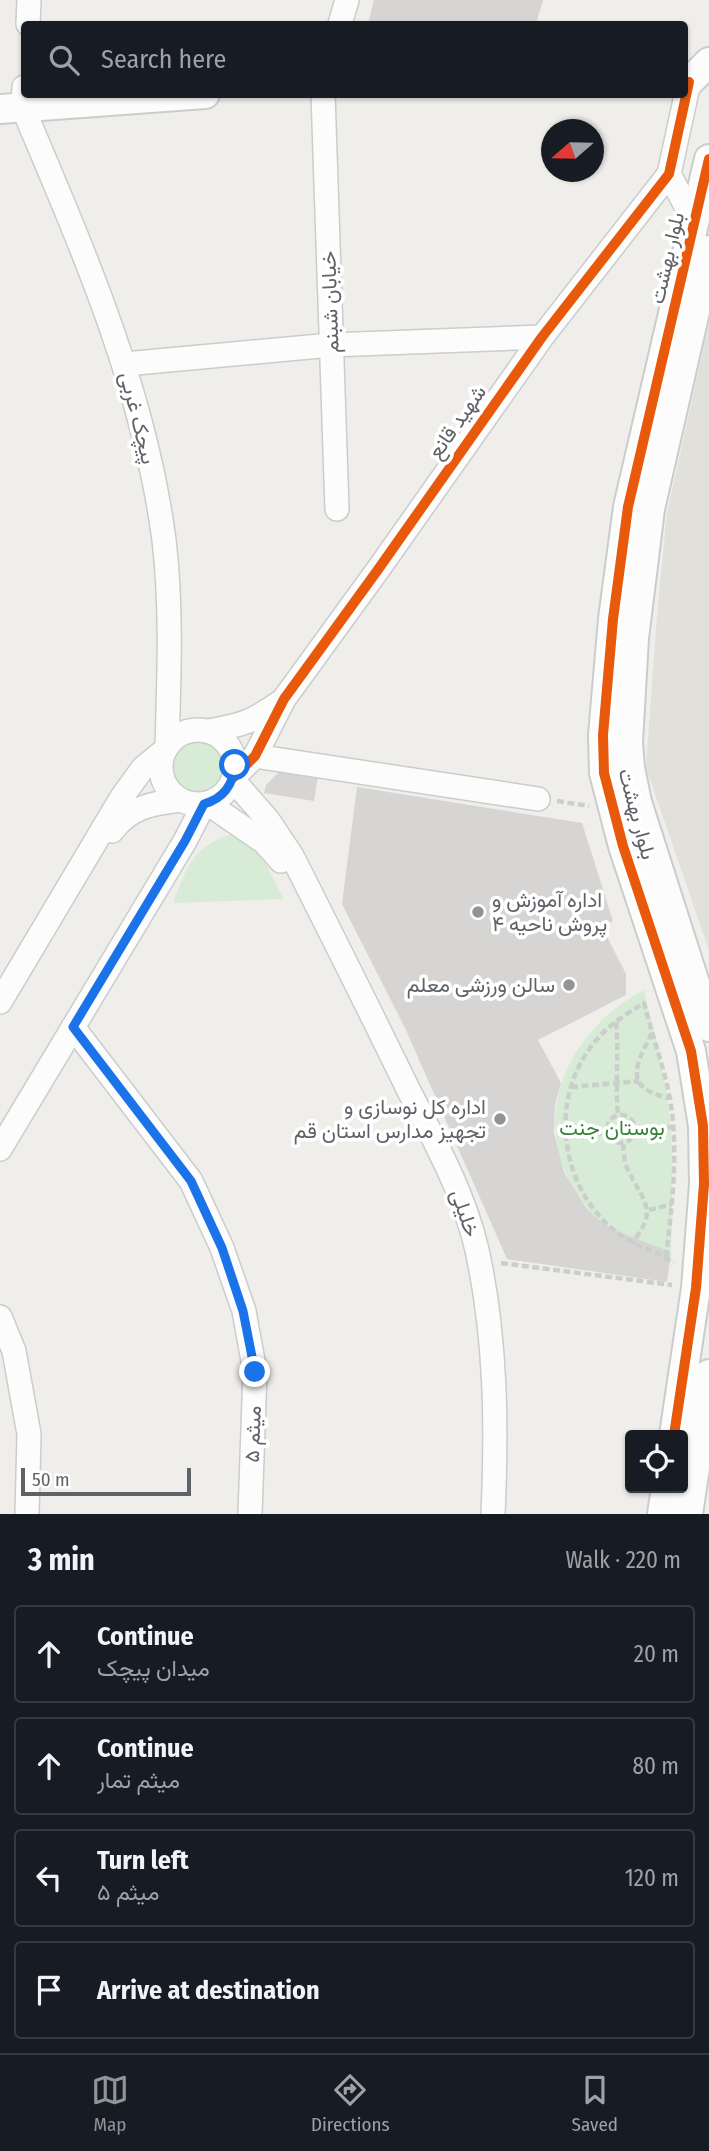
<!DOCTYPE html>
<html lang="en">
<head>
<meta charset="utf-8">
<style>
  :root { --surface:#171b24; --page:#20242c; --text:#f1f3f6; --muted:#9ea1a6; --line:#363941; --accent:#919496 }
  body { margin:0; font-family:"Fira Sans Condensed",Vazirmatn,sans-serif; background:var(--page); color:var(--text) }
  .controls { position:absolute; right:21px; bottom:21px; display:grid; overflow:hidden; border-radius:7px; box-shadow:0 2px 5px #0004 }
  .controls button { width:63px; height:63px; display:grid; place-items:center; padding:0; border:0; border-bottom:2px solid var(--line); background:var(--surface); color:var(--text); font:35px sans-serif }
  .compass { position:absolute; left:541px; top:119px; width:63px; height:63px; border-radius:50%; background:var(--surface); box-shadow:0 2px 5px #0004; rotate:250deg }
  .scale { position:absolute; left:21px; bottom:18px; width:170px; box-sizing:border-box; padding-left:7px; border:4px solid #5f6368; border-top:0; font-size:19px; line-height:24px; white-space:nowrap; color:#5f6368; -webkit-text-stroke:5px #fff; paint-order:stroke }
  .stop { position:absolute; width:21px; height:21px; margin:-16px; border:5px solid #1a73e8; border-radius:50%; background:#fff }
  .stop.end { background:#1a73e8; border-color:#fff; box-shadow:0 2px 7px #0008 }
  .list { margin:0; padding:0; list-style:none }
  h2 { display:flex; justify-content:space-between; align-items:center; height:91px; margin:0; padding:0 28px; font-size:30px }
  h2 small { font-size:23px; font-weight:400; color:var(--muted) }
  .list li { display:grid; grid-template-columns:46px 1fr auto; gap:21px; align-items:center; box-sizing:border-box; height:98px; margin:0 14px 14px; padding:0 14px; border:2px solid var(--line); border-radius:7px }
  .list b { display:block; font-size:26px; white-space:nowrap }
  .list p { margin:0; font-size:23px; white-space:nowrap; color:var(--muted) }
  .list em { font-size:23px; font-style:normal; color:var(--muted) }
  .icon { flex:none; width:38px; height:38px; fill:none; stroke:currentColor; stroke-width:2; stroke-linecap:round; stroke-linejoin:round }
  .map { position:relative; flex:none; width:709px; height:1514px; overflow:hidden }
  .search { position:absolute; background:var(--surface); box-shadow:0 2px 5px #0004; left:21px; right:21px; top:21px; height:77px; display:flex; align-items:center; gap:18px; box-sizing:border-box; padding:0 24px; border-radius:7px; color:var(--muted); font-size:26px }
  .sheet { height:539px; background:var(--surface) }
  nav { display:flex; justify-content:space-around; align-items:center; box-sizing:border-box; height:98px; border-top:2px solid var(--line); background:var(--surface); font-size:19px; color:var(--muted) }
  nav a { display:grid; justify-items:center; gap:4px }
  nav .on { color:var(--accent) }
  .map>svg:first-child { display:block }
</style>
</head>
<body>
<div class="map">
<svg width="709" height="1514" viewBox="0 0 709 1514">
  <rect width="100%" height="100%" fill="#efeeea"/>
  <path fill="#e2e0da" d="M709 323V950L646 768 657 616 667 513Z"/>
  <path fill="#d8ebd6" d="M172 766a26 26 0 1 1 52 0a26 26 0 1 1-52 0Z
    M229 835C260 840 270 875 284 899L173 903C186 870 192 847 229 835Z
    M644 990C652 1025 662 1060 667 1095 675 1147 672 1200 671 1252 647 1244 617 1235 597 1219 587 1210 581 1200 574 1189 529 1115 570 1028 644 990Z"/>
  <path fill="#d6d5d3" d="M374 0H543L536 24H368Z
    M280 771 318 776 314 801 264 793 266 785Z
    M357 787 582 823 613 921 602 927 626 974V995L538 1040 561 1083 555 1105 554 1133 564 1172 586 1208 600 1221 614 1230 671 1252 667 1282 507 1259 405 1028 342 904Z"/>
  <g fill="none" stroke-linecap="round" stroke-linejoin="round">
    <defs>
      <path id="minor" d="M28 24 29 0
        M340 24 347 0
        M24 87 23 108C82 248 144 387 164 540 172 608 169 677 167 746
        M323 94 337 509
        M669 174 695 223
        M125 364 331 345 542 337
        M161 767a37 37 0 1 1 74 0a37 37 0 1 1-74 0Z
        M208 731C243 725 252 722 282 701
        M255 756 538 799
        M234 777 255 756 284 699 377 571 542 337 669 174 689 82
        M233 780 268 820 292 856C331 933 370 1011 408 1089 434 1140 464 1193 477 1250 496 1337 497 1425 493 1514
        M207 803 264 842 281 861
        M112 831C130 807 153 803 181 800
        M0 1002 122 797 143 768 166 749
        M73 1027 191 1181 222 1248 244 1311 255 1372 250 1514
        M0 1149 185 841 204 804
        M0 1317 14 1351 29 1434 27 1514"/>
      <path id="tertiary" d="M684 82H689L709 62
        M0 109 205 94
        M709 250 650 509 634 638 628 742 630 768 637 802 709 1027
        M674 1435 696 1288 704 1184 703 1126 691 1051 623 846 604 773 603 735 613 619 628 507 709 159
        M662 1514 666 1488
        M688 1514 709 1374"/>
    </defs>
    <use href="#minor" stroke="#cbcccc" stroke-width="26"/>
    <use href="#tertiary" stroke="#cbcccc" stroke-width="32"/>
    <path stroke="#cacfcc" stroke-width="4.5" stroke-dasharray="7 3.5" stroke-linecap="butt" d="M557 801 589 806
      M616 1022C619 1053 615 1083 618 1115
      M652 1033C635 1066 623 1088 669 1098
      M571 1087 639 1081
      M607 1129a14 14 0 1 1 28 0a14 14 0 1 1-28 0Z
      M636 1129 674 1127
      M565 1136 608 1133
      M623 1144C624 1153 624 1164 629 1172 645 1204 658 1210 632 1243
      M649 1210 672 1204
      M666 1257C672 1205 679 1150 670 1099 664 1067 652 1035 644 1003 625 1015 608 1025 594 1043 551 1095 558 1176 606 1223 613 1230 623 1237 632 1242 646 1251 662 1252 673 1264
      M501 1263 672 1285"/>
    <use href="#minor" stroke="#fdfcfc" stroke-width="23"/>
    <use href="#tertiary" stroke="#fdfcfc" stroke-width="28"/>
    <defs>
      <path id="cycleway" d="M234 777 255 756 284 699 377 571 542 337 669 174 689 82H684
        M674 1435 696 1288 704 1184 703 1126 691 1051 623 846 604 773 603 735 613 619 628 507 709 159"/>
    </defs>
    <use href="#cycleway" stroke="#fff" stroke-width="15"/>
    <use href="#cycleway" stroke="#e8590c" stroke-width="10"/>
  </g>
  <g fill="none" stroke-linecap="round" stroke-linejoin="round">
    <path stroke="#1a73e8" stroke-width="9" d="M235 765C233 785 224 798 204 804L185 841 73 1027 191 1181 222 1248 243 1311 255 1372"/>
  </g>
  <g fill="#919496" stroke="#fff" stroke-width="2.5">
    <circle cx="478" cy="912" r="7"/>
    <circle cx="569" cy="985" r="7"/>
    <circle cx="500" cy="1119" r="7"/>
  </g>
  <g text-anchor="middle" stroke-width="7" stroke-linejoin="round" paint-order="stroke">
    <g font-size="21" fill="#5f6368" stroke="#fff">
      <text transform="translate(667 258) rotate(-77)" y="7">بلوار بهشت</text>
      <text transform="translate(330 302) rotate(-92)" y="7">خیابان شبنم</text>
      <text transform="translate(138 418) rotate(76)" y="7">پیچک غربی</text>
      <text transform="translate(457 422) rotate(-55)" y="7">شهید قانع</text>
      <text transform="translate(637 814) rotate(75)" y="7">بلوار بهشت</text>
      <text transform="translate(465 1213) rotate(71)" y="7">خلیلی</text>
      <text transform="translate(253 1434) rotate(-88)" y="7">میثم ۵</text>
    </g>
    <g font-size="21" fill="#5f6368" stroke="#fff" text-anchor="end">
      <text x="492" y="907" text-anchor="start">اداره آموزش و<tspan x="492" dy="24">پروش ناحیه ۴</tspan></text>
      <text x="555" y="992">سالن ورزشی معلم</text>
      <text x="486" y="1114">اداره کل نوسازی و<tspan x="486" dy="24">تجهیز مدارس استان قم</tspan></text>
    </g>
    <g font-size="21" fill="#348238" stroke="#fff">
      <text x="612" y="1135">بوستان جنت</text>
    </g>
  </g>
</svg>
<div class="controls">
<button><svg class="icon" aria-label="locate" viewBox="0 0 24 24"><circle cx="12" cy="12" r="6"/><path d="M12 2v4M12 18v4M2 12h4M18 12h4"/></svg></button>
</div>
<svg class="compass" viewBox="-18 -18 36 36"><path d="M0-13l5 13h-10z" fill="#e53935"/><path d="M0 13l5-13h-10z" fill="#9ea1a6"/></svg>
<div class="scale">50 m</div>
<div class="stop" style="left:235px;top:765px"></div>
<div class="stop end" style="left:255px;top:1372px"></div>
<div class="search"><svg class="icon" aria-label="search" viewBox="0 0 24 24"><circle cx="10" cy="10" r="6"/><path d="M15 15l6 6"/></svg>Search here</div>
</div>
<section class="sheet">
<h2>3 min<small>Walk · 220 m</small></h2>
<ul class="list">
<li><svg class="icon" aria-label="ahead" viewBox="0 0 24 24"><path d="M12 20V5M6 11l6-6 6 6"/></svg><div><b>Continue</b><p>میدان پیچک</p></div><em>20 m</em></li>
<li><svg class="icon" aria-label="ahead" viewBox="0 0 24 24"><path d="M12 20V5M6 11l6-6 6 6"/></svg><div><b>Continue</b><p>میثم تمار</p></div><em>80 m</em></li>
<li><svg class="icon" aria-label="left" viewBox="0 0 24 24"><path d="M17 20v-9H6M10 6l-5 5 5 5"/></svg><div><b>Turn left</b><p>میثم ۵</p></div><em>120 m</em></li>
<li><svg class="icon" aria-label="arrive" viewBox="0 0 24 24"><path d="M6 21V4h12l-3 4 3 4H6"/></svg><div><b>Arrive at destination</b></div></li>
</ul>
</section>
<nav>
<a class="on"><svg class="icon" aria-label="map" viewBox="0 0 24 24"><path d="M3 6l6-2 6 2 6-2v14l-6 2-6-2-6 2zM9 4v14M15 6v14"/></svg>Map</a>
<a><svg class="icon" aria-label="directions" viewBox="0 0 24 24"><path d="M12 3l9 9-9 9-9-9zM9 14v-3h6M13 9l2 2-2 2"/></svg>Directions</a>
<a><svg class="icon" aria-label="saved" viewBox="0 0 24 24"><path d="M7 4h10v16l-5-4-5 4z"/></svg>Saved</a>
</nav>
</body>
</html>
